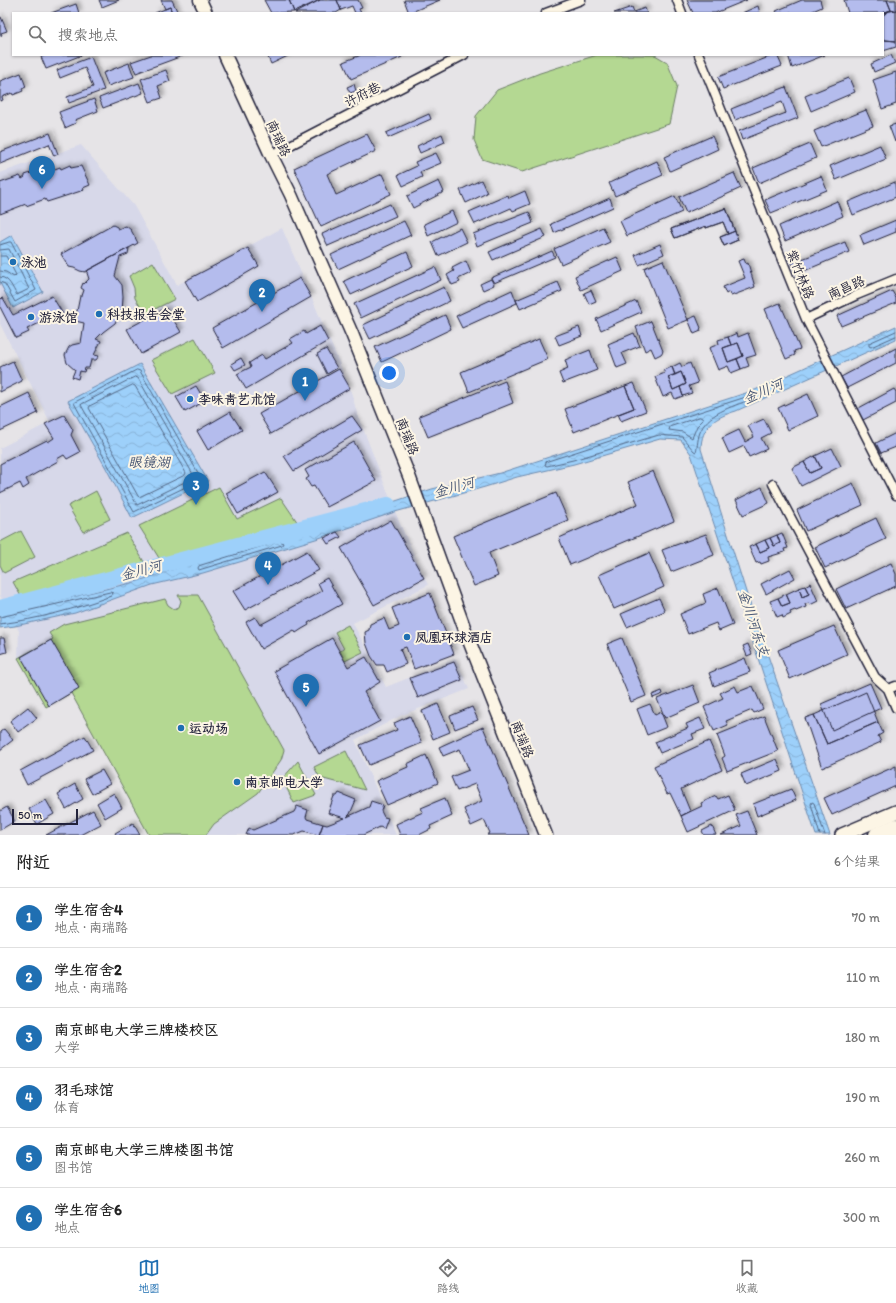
<!DOCTYPE html>
<html lang="zh">
<head>
<meta charset="utf-8">
<style>
  :root { --surface:#fff; --page:#f6f6f6; --text:#222; --muted:#767676; --line:#e0e0e0; --accent:#1f6fb2 }
  body { margin:0; font-family:Itim,"LXGW WenKai TC",sans-serif; background:var(--page); color:var(--text) }
  .scale { position:absolute; left:12px; bottom:10px; width:66px; box-sizing:border-box; padding-left:4px; border:2px solid #22223b; border-top:0; font-size:11px; line-height:14px; white-space:nowrap; color:#22223b; -webkit-text-stroke:3px #fcf5e5; paint-order:stroke }
  .you { position:absolute; left:389px; top:373px; width:14px; height:14px; margin:-10px; border:3px solid #fff; border-radius:50%; background:#1a73e8; box-shadow:0 0 0 6px #1a73e833 }
  .badge { display:grid; place-items:center; width:26px; height:26px; border-radius:50%; background:var(--accent); color:#fff; font-size:13px; font-weight:700 }
  .pin { position:absolute; translate:-50% -33px; filter:drop-shadow(0 1px 2px #0008) }
  .pin::after { content:''; position:absolute; top:21px; width:14px; height:12px; background:inherit; clip-path:polygon(0 0,100% 0,50% 100%) }
  .list { margin:0; padding:0; list-style:none }
  h2 { display:flex; justify-content:space-between; align-items:center; height:52px; margin:0; padding:0 16px; font-size:17px }
  h2 small { font-size:13px; font-weight:400; color:var(--muted) }
  .list li { display:grid; grid-template-columns:26px 1fr auto; gap:12px; align-items:center; box-sizing:border-box; height:60px; padding:0 16px; border-top:1px solid var(--line) }
  .list b { display:block; font-size:15px; white-space:nowrap }
  .list p { margin:0; font-size:13px; white-space:nowrap; color:var(--muted) }
  .list em { font-size:13px; font-style:normal; color:var(--muted) }
  .icon { flex:none; width:22px; height:22px; fill:none; stroke:currentColor; stroke-width:2; stroke-linecap:round; stroke-linejoin:round }
  .map { position:relative; flex:none; width:896px; height:835px; overflow:hidden }
  .search { position:absolute; background:var(--surface); box-shadow:0 1px 3px #0004; left:12px; right:12px; top:12px; height:44px; display:flex; align-items:center; gap:10px; box-sizing:border-box; padding:0 14px; border-radius:0px; color:var(--muted); font-size:15px }
  .sheet { height:412px; background:var(--surface) }
  nav { display:flex; justify-content:space-around; align-items:center; box-sizing:border-box; height:56px; border-top:1px solid var(--line); background:var(--surface); font-size:11px; color:var(--muted) }
  nav a { display:grid; justify-items:center; gap:2px }
  nav .on { color:var(--accent) }
  .map>svg:first-child { display:block }
</style>
</head>
<body>
<div class="map">
<svg width="896" height="835" viewBox="0 0 896 835">
  <defs>
    <pattern id="water-waves" width="16" height="10" patternUnits="userSpaceOnUse"><rect width="16" height="10" fill="#9dd0fa"/><path d="M0 5q4-4 8 0t8 0" fill="none" stroke="#87b2d7"/></pattern>
    <filter id="shadow"><feDropShadow dx="3" dy="-3" stdDeviation="2" flood-color="#0004"/></filter>
  </defs>
  <rect width="100%" height="100%" fill="#e6e4e7"/>
  <filter id="ink" filterUnits="userSpaceOnUse"><feTurbulence type="fractalNoise" baseFrequency=".025" numOctaves="2"/><feDisplacementMap in="SourceGraphic" scale="8" xChannelSelector="R" yChannelSelector="G"/><feConvolveMatrix kernelMatrix="1 2 1 2 8 2 1 2 1" color-interpolation-filters="sRGB"/></filter>
  <g filter="url(#ink)">
    <path fill="#d7d8e9" d="M81 145 134 206 177 285 282 228 350 388 357 413 400 524 428 585 353 623 386 687 456 659 469 689 400 716 355 740 396 835H149L71 693 46 707 18 658 19 631 0 595V448L50 422 0 324V173Z"/>
    <path fill="#b4d892" stroke="#6b7d66" d="M597 55H655L667 62 677 86 669 124 522 172 482 159 474 140 476 116 497 90 540 73Z
      M153 262 175 299 145 314 135 298 134 288 129 276Z
      M195 338 215 373 172 394 151 360Z
      M219 487 237 519 281 498 300 526 164 566 139 526Z
      M96 491 110 519 83 532 68 506Z
      M21 531 35 557 4 573 0 565V542Z
      M127 533 150 572 23 600 13 582Z
      M178 595H198L284 750 281 760 258 793 214 824 206 835H149L71 693 46 707 18 658 53 639 49 633 64 624 165 599 168 605 174 609 179 607 181 601Z
      M348 625 363 652 345 661 340 651 344 649 335 632Z
      M346 751 365 790 320 778 314 767Z
      M298 761 316 795 294 803 282 779Z"/>
    <path fill="url(#water-waves)" stroke="#6c8aae" d="M12 235 43 292 13 308 0 283V242Z
      M896 326V339L736 411C716 417 701 426 701 449L747 595 830 835H816L691 454 681 440 660 439 574 464 517 477 485 487 395 512 319 538 203 573 152 585 75 613 15 626 0 628V614L135 582 221 554 344 518 432 489 500 473 755 390Z
      M140 364 208 481 132 518 106 468 68 401Z"/>
    <g fill="none" stroke-linecap="round" stroke-linejoin="round">
      <path stroke="#536887" stroke-width="1" d="M0 245 9 242H11L36 290 15 302 5 284 0 282
        M0 250 9 249 29 289 17 295C12 288 10 278 0 277
        M0 256H6L16 275 14 277 6 272 0 271
        M896 331 869 343V346L871 347 896 336
        M137 370 140 371 201 478 200 480 134 512 74 403Z
        M135 377 138 378 194 476 193 478 137 505 81 405 82 404Z
        M133 385 135 386 186 473 185 475 139 497 138 496 89 408 90 406Z
        M753 395 755 396 754 398C736 406 710 411 701 430 697 438 698 446 696 452L694 451 682 437 659 435 573 460 547 466 545 465 546 462Z
        M700 417 702 418 703 420 697 426 692 438 683 432 669 430 670 427Z
        M280 541 283 543 282 545 202 569 199 570 198 568 199 566Z
        M0 617 110 592 113 593 111 596C75 609 39 619 0 624
        M820 835 811 804 812 802 814 803 825 835"/>
      <path stroke="#9dd0fa" stroke-width="16" d="M0 608 388 505"/>
    </g>
    <path fill="#b4bced" stroke="#22223b" filter="url(#shadow)" d="M99 0H119L102 7Z
      M161 0H172L178 13H172L170 7 165 9Z
      M264 0H289L294 12 271 13Z
      M289 0H320L294 12Z
      M320 0H337L341 10 336 13H295Z
      M337 0H358L362 8 359 9 361 13H355L352 6 341 10Z
      M404 0H440L409 13Z
      M687 0H747L715 13H693Z
      M802 0H820L822 7 808 13H777L776 11Z
      M844 0H887L891 10 882 13H848Z
      M887 0H896V10L889 11 883 15 882 13 891 10Z
      M76 4 79 13H51Z
      M758 6 760 13H742Z
      M170 7 172 13H155Z
      M632 7 634 12 645 8 647 13H614Z
      M896 10V41L885 40 883 38V15L889 11Z
      M0 17H1L7 31 1 33 2 35 0 36Z
      M883 38 885 40 896 41V47L883 51Z
      M46 55H82L46 69 41 57Z
      M151 55H185L136 73 131 62Z
      M267 55H290L271 64Z
      M361 55H401L402 57 351 79 343 62Z
      M774 55H777L782 66 723 89 718 77Z
      M788 55H825L792 68Z
      M891 55 895 63 874 72 871 64Z
      M91 57 104 90 69 103 67 97 93 87 85 68 60 78 57 70Z
      M129 63 134 77 108 86 103 73Z
      M166 70 170 81 158 86 162 98 150 102 141 79Z
      M896 72V104L882 109 873 80Z
      M21 73 26 87 22 89 23 91 13 95 12 93 2 97 3 100 0 101V81Z
      M849 78 855 92 811 111 805 96Z
      M139 83 143 93 103 108 99 98Z
      M354 84 356 91 350 93 347 87Z
      M786 87 798 118 742 140 739 131 786 113 782 102 735 120 731 109Z
      M94 99 98 111 75 120 76 123 65 128 59 112Z
      M866 110 873 126 821 147 814 131Z
      M429 114 431 119 388 138 386 133Z
      M896 124V141L895 142 889 126Z
      M50 133 58 154 54 156 49 144 0 164V152Z
      M367 134 376 151 327 174 336 195 382 174 391 194 321 227 294 168Z
      M442 134 445 142 420 153 417 146Z
      M712 136 718 149 670 171 664 157Z
      M810 144 816 158 759 183 753 168Z
      M880 145 886 159 836 180 830 166Z
      M436 153 441 163 420 172 422 177 403 186 398 175 417 166 415 162Z
      M657 161 663 175 615 196 609 183Z
      M70 165 71 168 81 166 90 185 83 188 84 190 47 202 45 199 26 206V204L0 214V183L20 176 22 179 25 177V175L40 170 42 174 60 167 61 169Z
      M734 173 741 188 686 213 679 197Z
      M821 176 827 190 771 213 765 200Z
      M481 180 487 193 466 203 460 190Z
      M439 181 444 192 413 208 407 196Z
      M895 182 896 197 853 215 848 202Z
      M525 191 530 204 513 211 511 208 475 224 469 212 508 195 509 198Z
      M675 196 682 212 627 236 620 221Z
      M610 198 613 207 554 233 551 224Z
      M837 201 843 216 785 241 779 226Z
      M390 204 396 216 328 246 322 234Z
      M726 208 735 231 728 234 723 222 706 228V226L675 238 671 229Z
      M726 208 738 240 724 246 720 237 728 234 723 222 706 228V226L675 238 671 229Z
      M452 211 457 222 428 236 424 224Z
      M529 212 533 223 477 246 473 234Z
      M896 220V232L864 245 860 235Z
      M404 221 411 235 338 269 331 255Z
      M113 225 117 227 118 229 126 226 131 230 138 243 85 272 80 271 74 268 69 267 61 254Z
      M603 227 610 242 561 264 554 249Z
      M460 228 467 242 438 256 432 242Z
      M542 229 546 237 493 260 489 252Z
      M735 231 738 240 724 246 720 237Z
      M845 242 849 252 797 274 792 263Z
      M660 244 664 254 639 265 635 255Z
      M129 248 128 254 120 257 115 276 122 285 123 297 122 312 115 323 103 332 96 339 101 341 94 355 99 356 96 360H91L89 368H85L84 372 80 371 78 379 72 377 75 370 67 363 65 355 69 347 72 345 81 343 84 323 75 321 80 296H82L84 290 81 288 83 283 84 284 89 279 87 273 88 270Z
      M248 248 259 266 197 302 185 281Z
      M552 251 555 257 494 283 491 278Z
      M407 252 413 266 351 295 344 281Z
      M617 257 623 271 581 290 575 276Z
      M744 259 746 264 748 263 755 287 731 296 729 292 726 294 723 287 745 278 738 261Z
      M663 260 688 320 668 328 644 268Z
      M466 261 471 273 458 279 460 282 452 285 447 275 454 271 452 268Z
      M435 267 441 280 361 318 354 304Z
      M300 278 311 297 223 348 212 328Z
      M491 279 494 285 483 290 480 284Z
      M558 282 562 291 520 309 516 300Z
      M444 287 450 301 370 339 363 325Z
      M512 290 517 303 462 328 456 316Z
      M591 290 596 301 589 304 584 293Z
      M892 291 896 298V303L841 326 837 316Z
      M52 296 63 314 50 321 48 319 27 329 29 332 16 338 0 307V299L3 298 13 315Z
      M636 301 641 312 601 330 596 319Z
      M780 303 800 349 794 351 795 355 786 359 765 309Z
      M166 308 181 332 141 354 127 329Z
      M445 315 451 329 382 362 375 347Z
      M696 316 701 328 700 329 701 331 694 334 688 319Z
      M651 321 663 351 661 354 655 357 651 348 645 351 636 327Z
      M320 326 328 341 246 389 237 374 251 367 249 363 262 355 265 359 293 343 290 339 304 331 306 334Z
      M579 327 582 336 559 345 555 336Z
      M634 333 640 346 622 353 627 364 617 368 608 344Z
      M737 333 738 337 748 333 756 355 746 358 749 366 741 369 737 359 743 356 738 343 731 345 728 337Z
      M728 337 731 345 723 348 728 362 737 359 741 369 731 373 728 366 718 370 709 348 719 344 718 340Z
      M539 339 548 359 469 392 461 372Z
      M738 343 743 356 728 362 723 348Z
      M896 348V363L847 388 841 377Z
      M326 349 337 368 327 374 317 354Z
      M590 350 597 370 563 383 559 373 568 369 565 360Z
      M241 358 245 365 235 370 231 364Z
      M13 361 22 381 0 392V367Z
      M680 363 682 367 690 363 698 383 689 386 692 393 683 396 680 387 686 384 681 372 675 375 672 367Z
      M672 367 675 375 668 377 673 390 680 387 683 396 675 399 672 393 663 397 655 377 665 373 663 370Z
      M339 369 350 388 271 434 259 414Z
      M681 372 686 384 673 390 668 377Z
      M505 381 513 403 428 437 419 416Z
      M634 383 646 411 621 421 618 414 634 408 625 386Z
      M196 386 205 401 185 412 176 397Z
      M625 386 634 408 574 432 565 409Z
      M894 389 896 392V403L863 420 857 409Z
      M29 393 38 413 0 431V407Z
      M808 394 818 416 788 430 778 408Z
      M230 412 242 430 208 450 197 431Z
      M64 415 73 430 71 435 80 452 67 459 64 455 57 459 58 461 26 479 29 485 23 489 20 483 0 493V464L47 440 48 442 54 438 45 424Z
      M352 416 362 430 294 471 284 456Z
      M764 419 771 433 761 438 767 449 749 457 744 446 729 453 722 438 739 430 745 442 754 437 748 426Z
      M896 433V447L881 453 876 443Z
      M354 442 376 481 327 507 314 486 311 487 306 479 309 477 305 470Z
      M832 448 841 466 801 486 792 468 804 462 810 473 821 468 815 456Z
      M815 456 821 468 810 473 804 462Z
      M653 471 674 521 570 565 559 538 638 504 628 482Z
      M265 472 278 492 238 514 226 493Z
      M853 483 863 505 806 531 797 510Z
      M762 487 769 503 743 515 736 500Z
      M556 493 568 520 489 553 498 576 474 586 453 536Z
      M876 518 886 539 825 568 815 547Z
      M391 520 424 578 374 605 341 548Z
      M337 532 341 537 328 544 324 538Z
      M782 533 788 548 784 549 785 552 768 557 769 561 761 564 760 562 756 563 749 547 756 544 760 552 769 548 765 540 770 538 774 546 780 543 777 535Z
      M706 534 714 555 671 572 662 550Z
      M777 535 780 543 774 546 770 538Z
      M765 540 769 548 760 552 756 544Z
      M307 551 319 570 245 610 233 591Z
      M649 553 664 587 614 609 599 575Z
      M891 563 896 574V586L846 609 836 589Z
      M790 569 795 578 766 594 761 584Z
      M327 578 342 604 308 623 309 625 302 629 296 633 294 630 261 649 246 622 255 617 260 625 322 591 318 583Z
      M810 583 818 601 810 605 809 603 805 604 806 607 796 611 795 610 790 612 791 614 783 618 782 615 777 617 770 601 778 598 782 606 790 603 786 594 799 588 802 597 809 594 805 586Z
      M805 586 809 594 802 597 799 588Z
      M718 588 733 625 719 631 716 623 688 634 680 614 706 603 703 594Z
      M430 593 454 654 414 669 406 647 400 649 406 664 387 672 384 665H377L371 656 366 643 365 632 369 630 370 624 384 618 389 630 399 626 392 608Z
      M786 594 790 603 782 606 778 598Z
      M659 598 665 611 627 627 621 614Z
      M834 626 847 654 790 679 778 650Z
      M0 638H4L7 652 0 654Z
      M332 638 348 667 366 657 380 682 364 692 380 721 319 754 274 671Z
      M622 638 646 696 631 702 607 644Z
      M51 640 79 688 49 706 21 657Z
      M748 644 752 654 747 656 743 646Z
      M745 658 750 672 714 686 709 673Z
      M454 662 462 680 418 698 410 678Z
      M870 683 881 708 832 730 821 704Z
      M693 685 700 703 665 718 657 699Z
      M735 686 738 692 753 686 763 709 754 713 752 710 726 721 728 725 714 731 704 707 723 698 720 693Z
      M662 691 663 694 653 698 652 695Z
      M866 692 878 722 827 744 814 715Z
      M438 704 450 732 433 739 422 711Z
      M650 704 655 715 661 712 667 727 647 735 637 709Z
      M28 707 37 718 18 732 10 721Z
      M472 707 478 720 455 729 450 716Z
      M814 715 827 744 878 722 883 733 878 736 881 742 822 768 805 718Z
      M410 716 422 743 369 765 360 745 397 730 394 723Z
      M764 716 778 751 727 771 722 758 725 756 717 735Z
      M700 718 705 729 692 734 694 739 660 753 655 742 688 728 686 724Z
      M483 727 529 835H487L490 833 484 820 471 826 464 809 482 801 475 784 457 791 451 777 469 770 460 749 443 756 439 747Z
      M4 729 13 740 0 750V732Z
      M85 736 93 750 27 785 20 771Z
      M709 741 722 770 681 789 690 811 681 816 670 793 667 794 654 766Z
      M426 755 438 783 387 805 376 781 408 767 407 764Z
      M777 759 782 771 746 786 741 774Z
      M896 766V786L832 815 824 798Z
      M102 770 110 784 92 794 84 779Z
      M75 784 83 799 66 809 58 794Z
      M791 789 796 800 757 816 753 804Z
      M114 793 122 808 105 818 97 803Z
      M339 793 356 800 350 814 347 817 369 807 371 801 383 805 381 811 384 817 388 818 384 829 380 827 363 835H319L323 824 327 825 345 818 328 813 334 796H337Z
      M728 795 735 810 688 832 681 816 702 806 701 803 716 796 718 799Z
      M445 798 452 816 430 826 431 829 419 835H400L396 824 423 812 421 808Z
      M46 800 54 814 37 824 29 809Z
      M297 806 308 810 306 817 307 819 323 824 319 835 304 831 294 835H246L249 828 253 830 294 812Z
      M7 807 15 821 0 830V811Z
      M93 810 101 824 80 835H46Z
      M747 811 757 835H721L741 826 736 815Z
      M133 823 140 835H116L115 833Z
      M712 826 716 835H704L702 831Z"/>
    <g fill="none" stroke-linecap="round" stroke-linejoin="round">
      <defs>
        <path id="street" d="M677 0 682 13
          M546 13 581 0
          M699 55 806 319 896 495
          M271 155 464 55
          M806 319 857 295 896 279
          M773 484 875 677 888 689 896 708
          M888 689 896 686"/>
        <path id="secondary" d="M200 0 206 13
          M225 55 271 155 291 195 352 334 409 476 468 638 546 835"/>
        <path id="primary" d="M842 835 896 812"/>
        <path id="highway" d="M877 835 896 827"/>
      </defs>
      <use href="#street" stroke="#22223b" stroke-width="11"/>
      <use href="#secondary" stroke="#22223b" stroke-width="15"/>
      <use href="#primary" stroke="#22223b" stroke-width="16"/>
      <use href="#highway" stroke="#22223b" stroke-width="19"/>
      <use href="#street" stroke="#fcf5e5" stroke-width="8"/>
      <use href="#secondary" stroke="#fcf5e5" stroke-width="12"/>
      <use href="#primary" stroke="#fcf5e5" stroke-width="13"/>
      <use href="#highway" stroke="#fcf5e5" stroke-width="16"/>
    </g>
  </g>
  <g fill="#1f6fb2" stroke="#fcf5e5" stroke-width="1.5">
    <circle cx="13" cy="262" r="4"/>
    <circle cx="99" cy="314" r="4"/>
    <circle cx="31" cy="317" r="4"/>
    <circle cx="190" cy="399" r="4"/>
    <circle cx="407" cy="637" r="4"/>
    <circle cx="181" cy="728" r="4"/>
    <circle cx="237" cy="782" r="4"/>
  </g>
  <g text-anchor="middle" stroke-width="4" stroke-linejoin="round" paint-order="stroke">
    <g font-size="13" fill="#22223b" stroke="#fcf5e5">
      <text transform="translate(362 94) rotate(-27)" y="5">许府巷</text>
      <text transform="translate(279 138) rotate(65)" y="5">南瑞路</text>
      <text transform="translate(801 274) rotate(68)" y="5">紫竹林路</text>
      <text transform="translate(846 287) rotate(-24)" y="5">南昌路</text>
      <text transform="translate(408 436) rotate(68)" y="5">南瑞路</text>
      <text transform="translate(523 739) rotate(68)" y="5">南瑞路</text>
    </g>
    <g font-size="13" font-weight="bold" fill="#22223b" stroke="#fcf5e5" text-anchor="start">
      <text x="21" y="267">泳池</text>
      <text x="107" y="319">科技报告会堂</text>
      <text x="39" y="322">游泳馆</text>
      <text x="198" y="404">李味青艺术馆</text>
      <text x="415" y="642">凤凰环球酒店</text>
      <text x="189" y="733">运动场</text>
      <text x="245" y="787">南京邮电大学</text>
    </g>
    <g font-size="14" font-style="italic" fill="#475674" stroke="#fcf5e5">
      <text transform="translate(763 391) rotate(-24)" y="5">金川河</text>
      <text x="149" y="467">眼镜湖</text>
      <text transform="translate(454 487) rotate(-16)" y="5">金川河</text>
      <text transform="translate(141 570) rotate(-15)" y="5">金川河</text>
      <text transform="translate(754 623) rotate(71)" y="5">金川河东支</text>
    </g>
  </g>
</svg>
<div class="scale">50 m</div>
<div class="you"></div>
<div class="pin badge" style="left:305px;top:401px">1</div>
<div class="pin badge" style="left:262px;top:312px">2</div>
<div class="pin badge" style="left:196px;top:505px">3</div>
<div class="pin badge" style="left:268px;top:585px">4</div>
<div class="pin badge" style="left:306px;top:707px">5</div>
<div class="pin badge" style="left:42px;top:189px">6</div>
<div class="search"><svg class="icon" aria-label="search" viewBox="0 0 24 24"><circle cx="10" cy="10" r="6"/><path d="M15 15l6 6"/></svg>搜索地点</div>
</div>
<section class="sheet">
<h2>附近<small>6个结果</small></h2>
<ul class="list">
<li><span class="badge">1</span><div><b>学生宿舍4</b><p>地点 · 南瑞路</p></div><em>70 m</em></li>
<li><span class="badge">2</span><div><b>学生宿舍2</b><p>地点 · 南瑞路</p></div><em>110 m</em></li>
<li><span class="badge">3</span><div><b>南京邮电大学三牌楼校区</b><p>大学</p></div><em>180 m</em></li>
<li><span class="badge">4</span><div><b>羽毛球馆</b><p>体育</p></div><em>190 m</em></li>
<li><span class="badge">5</span><div><b>南京邮电大学三牌楼图书馆</b><p>图书馆</p></div><em>260 m</em></li>
<li><span class="badge">6</span><div><b>学生宿舍6</b><p>地点</p></div><em>300 m</em></li>
</ul>
</section>
<nav>
<a class="on"><svg class="icon" aria-label="map" viewBox="0 0 24 24"><path d="M3 6l6-2 6 2 6-2v14l-6 2-6-2-6 2zM9 4v14M15 6v14"/></svg>地图</a>
<a><svg class="icon" aria-label="directions" viewBox="0 0 24 24"><path d="M12 3l9 9-9 9-9-9zM9 14v-3h6M13 9l2 2-2 2"/></svg>路线</a>
<a><svg class="icon" aria-label="saved" viewBox="0 0 24 24"><path d="M7 4h10v16l-5-4-5 4z"/></svg>收藏</a>
</nav>
</body>
</html>
